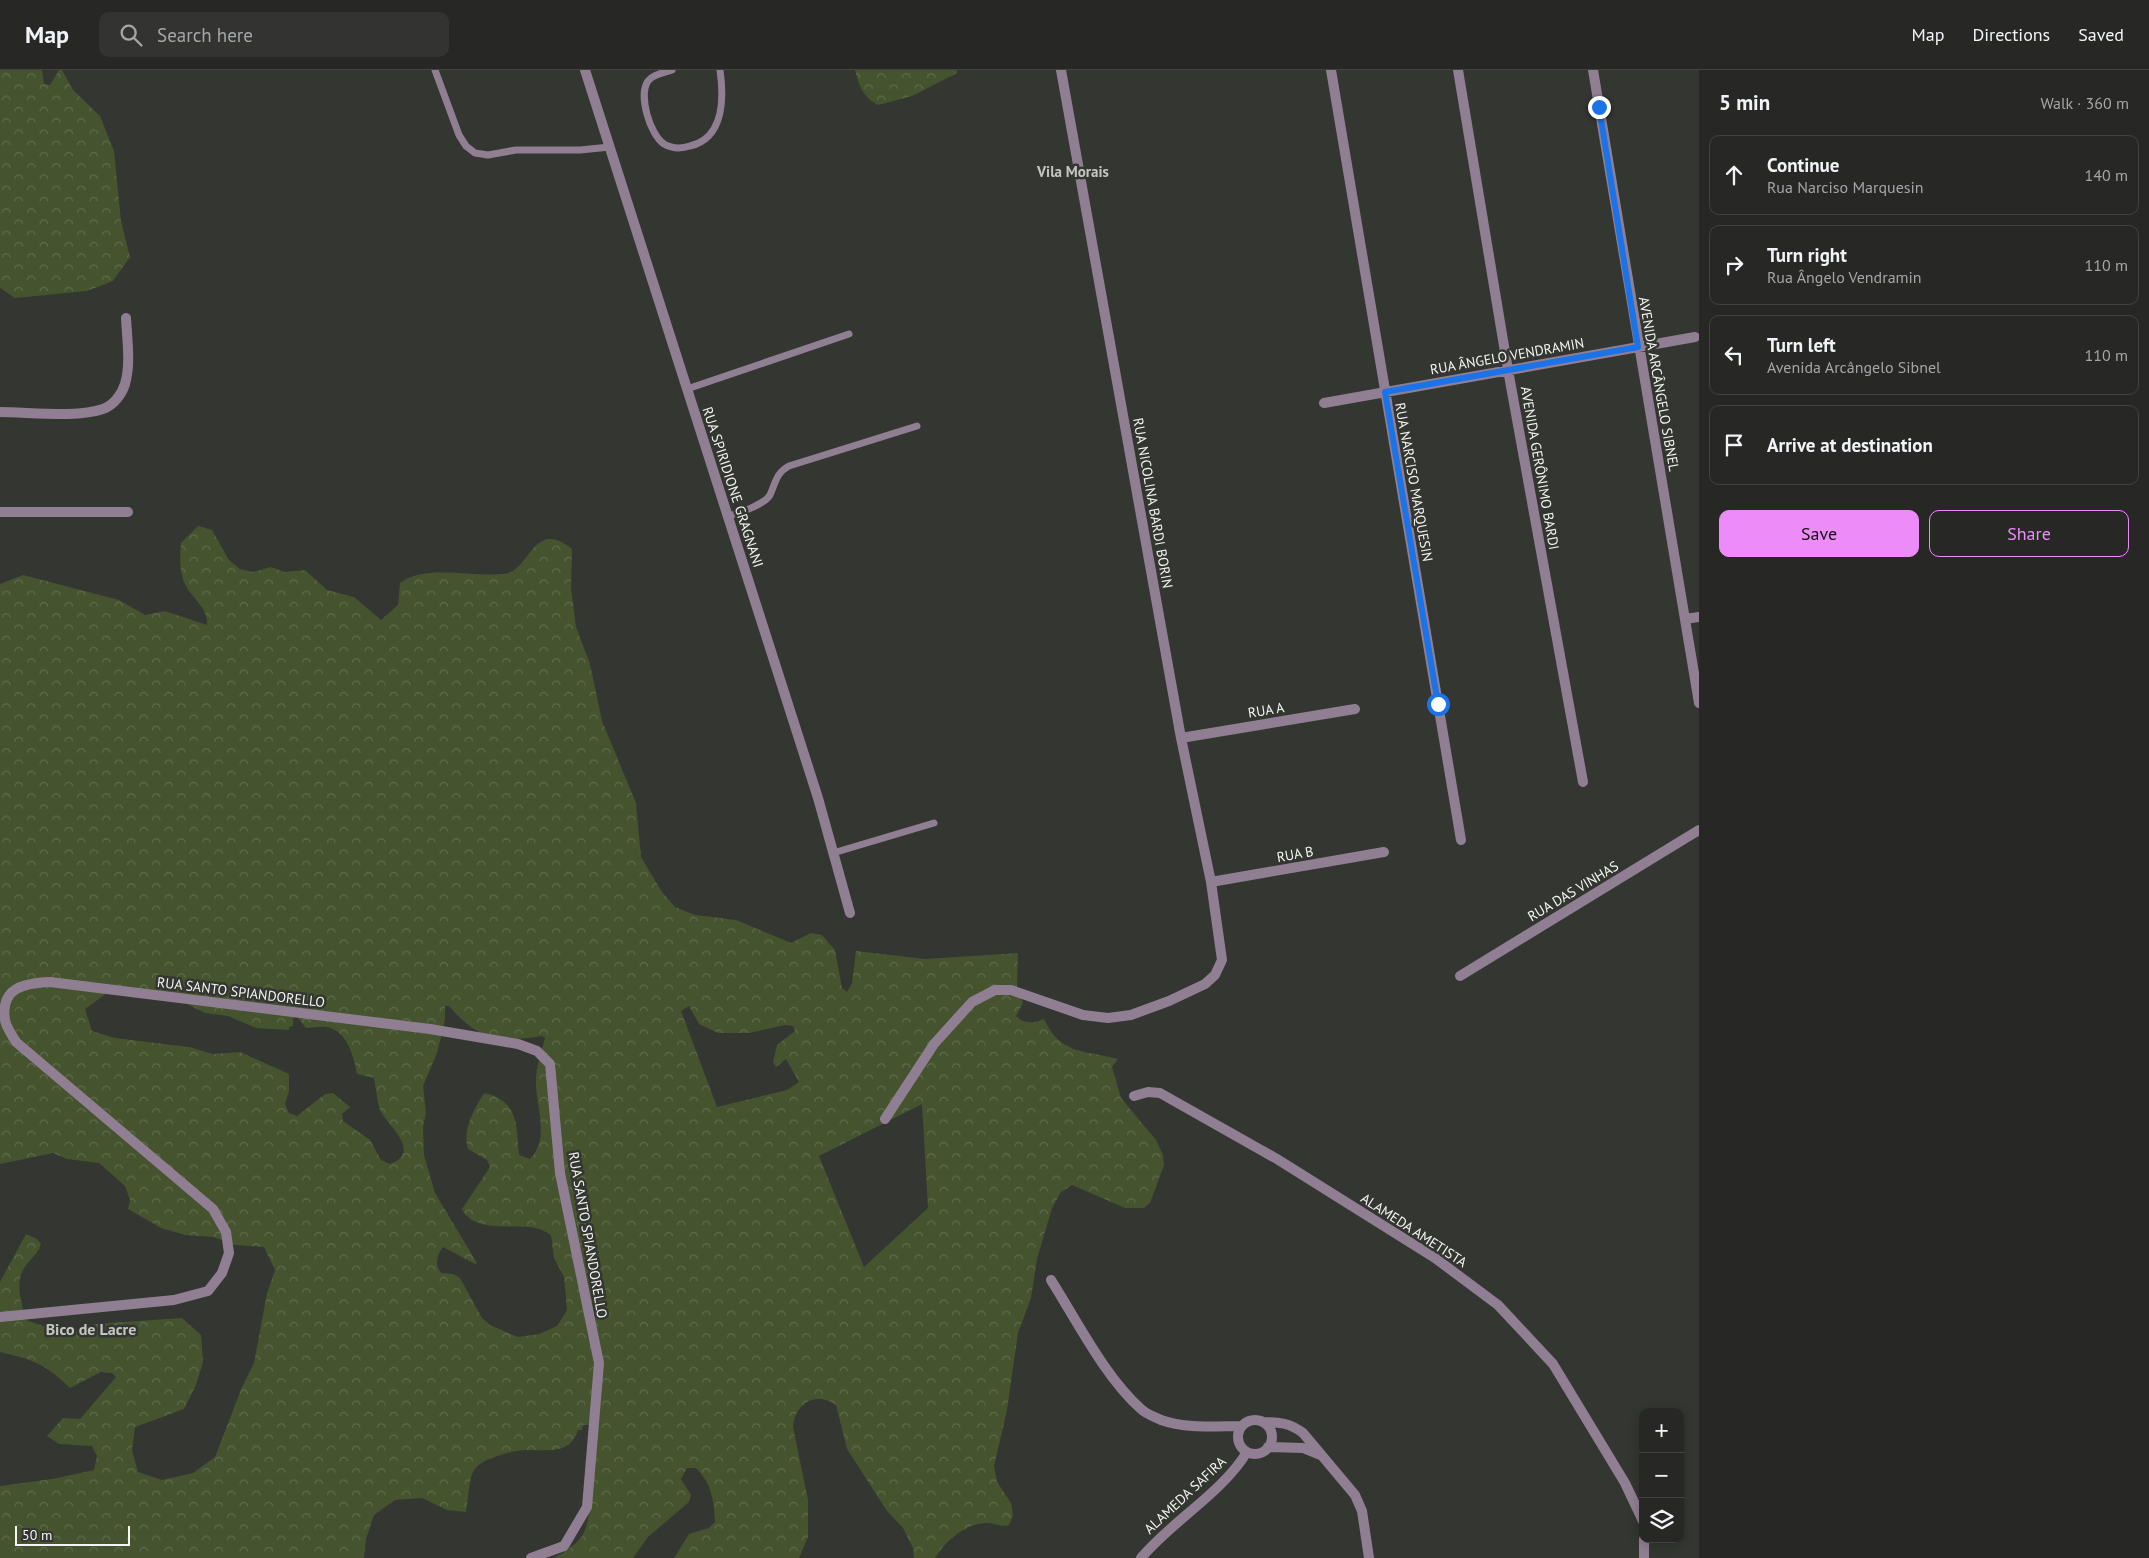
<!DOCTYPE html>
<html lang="en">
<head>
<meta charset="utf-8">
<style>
  :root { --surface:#272825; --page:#333432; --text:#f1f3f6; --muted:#a4a6a7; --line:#434442; --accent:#ed8cf9 }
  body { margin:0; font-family:"PT Sans",sans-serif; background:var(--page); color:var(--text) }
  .controls { position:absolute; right:15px; bottom:15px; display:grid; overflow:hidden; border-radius:10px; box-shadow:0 2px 12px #0003 }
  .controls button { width:45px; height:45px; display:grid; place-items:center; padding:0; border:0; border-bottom:1px solid var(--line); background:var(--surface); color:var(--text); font:25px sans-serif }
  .scale { position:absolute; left:15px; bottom:12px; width:115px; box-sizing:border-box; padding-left:5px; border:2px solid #f4f5f2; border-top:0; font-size:14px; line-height:18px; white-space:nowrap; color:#f4f5f2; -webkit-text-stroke:4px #343631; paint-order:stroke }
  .stop { position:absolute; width:15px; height:15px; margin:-11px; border:4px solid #1a73e8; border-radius:50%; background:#fff }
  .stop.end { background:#1a73e8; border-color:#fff; box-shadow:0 1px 5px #0008 }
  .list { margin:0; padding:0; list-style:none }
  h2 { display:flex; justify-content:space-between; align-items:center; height:65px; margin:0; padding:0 20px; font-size:21px }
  h2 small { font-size:16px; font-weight:400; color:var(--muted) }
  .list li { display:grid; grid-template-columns:32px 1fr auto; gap:15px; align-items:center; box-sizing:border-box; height:80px; margin:0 10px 10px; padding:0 10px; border:1px solid var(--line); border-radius:10px }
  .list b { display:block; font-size:19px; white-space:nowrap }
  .list p { margin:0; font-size:16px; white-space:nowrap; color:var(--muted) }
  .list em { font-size:16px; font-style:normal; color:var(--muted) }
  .actions { display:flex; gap:10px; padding:15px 20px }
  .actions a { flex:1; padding:11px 0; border:1px solid var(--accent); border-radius:10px; text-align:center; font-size:18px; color:var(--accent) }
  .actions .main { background:var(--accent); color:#111 }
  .icon { flex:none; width:28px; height:28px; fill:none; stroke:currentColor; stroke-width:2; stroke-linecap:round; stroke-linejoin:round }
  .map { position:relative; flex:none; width:1699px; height:1488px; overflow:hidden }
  header { display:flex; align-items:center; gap:30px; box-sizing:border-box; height:70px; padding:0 25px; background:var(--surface); border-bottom:1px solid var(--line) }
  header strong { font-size:24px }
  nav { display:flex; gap:28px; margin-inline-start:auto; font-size:18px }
  .search { width:350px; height:45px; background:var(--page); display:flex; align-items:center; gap:12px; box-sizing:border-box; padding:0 18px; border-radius:10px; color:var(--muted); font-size:19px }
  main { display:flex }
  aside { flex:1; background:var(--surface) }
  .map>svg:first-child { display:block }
</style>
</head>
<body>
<header>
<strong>Map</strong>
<div class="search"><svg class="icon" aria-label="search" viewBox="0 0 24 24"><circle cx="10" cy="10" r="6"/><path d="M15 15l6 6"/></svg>Search here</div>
<nav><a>Map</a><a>Directions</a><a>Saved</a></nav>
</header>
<main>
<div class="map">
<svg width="1699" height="1488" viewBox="0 0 1699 1488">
  <defs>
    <pattern id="forest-crowns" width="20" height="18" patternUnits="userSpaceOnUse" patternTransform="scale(1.25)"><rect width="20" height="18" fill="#45532f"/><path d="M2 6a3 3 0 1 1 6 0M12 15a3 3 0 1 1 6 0" fill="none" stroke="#606c4e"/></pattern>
  </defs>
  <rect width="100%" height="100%" fill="#343631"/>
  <path fill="url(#forest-crowns)" fill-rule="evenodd" d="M0 0H42L44 14 50 15 59 0H62L73 20 100 46 114 81 121 151 130 187 113 211 87 221 15 228 0 218Z
    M855 0H957V3L912 26 878 35C863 27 859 16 855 0Z
    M198 456 212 460 229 490 240 499 253 502 271 497 285 502 305 500 327 520 354 527 381 550 398 535 400 513C424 494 473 507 503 504 531 502 532 447 572 479L571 518 576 557 590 594 602 651 636 733 641 787 662 822 675 837 695 845 736 850 791 873 811 863 822 865 835 880 842 918 847 922 852 913 856 881 925 889 1018 883 1017 917 1023 933 1016 946C1025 955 1034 953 1044 949 1060 985 1085 980 1118 989L1112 997 1121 1028 1156 1070 1163 1085 1164 1095 1150 1133 1144 1138H1125L1072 1115 1061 1122 1052 1138 1037 1189 1031 1228 1018 1263 1007 1340 994 1396 997 1412 1011 1433 1013 1445 1009 1455C1000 1458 995 1452 986 1453 964 1454 946 1471 935 1488H914L913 1478 903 1458 887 1441 847 1379 836 1335C816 1321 795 1333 793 1357L808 1430V1467L799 1488H674L689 1464 709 1458 715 1452C714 1431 712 1414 696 1398H687L681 1409 691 1425 689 1432 648 1467 633 1488H554C564 1482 575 1476 582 1466 595 1446 591 1381 591 1355H583L582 1360H578C570 1386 547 1379 526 1380 512 1381 481 1388 474 1400 469 1408 468 1432 466 1442L447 1440 422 1428 395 1430 374 1445 366 1469 364 1488H0V1416L52 1409 94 1400 97 1386 92 1376 59 1374 47 1366 63 1348 80 1349 116 1307 112 1303 101 1302 70 1318C44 1293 34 1290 0 1282V1212L26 1164 37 1169 41 1174C38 1185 28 1190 23 1200 15 1215 22 1235 26 1250L49 1258 73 1260 95 1254 182 1248 201 1265 203 1292 196 1315 184 1339 135 1357 132 1380 138 1402 162 1410 193 1403 215 1387 242 1317 254 1293 267 1223 275 1200 264 1177 236 1175 213 1167 185 1165 161 1158 128 1139 130 1130 125 1116 99 1093 67 1089 53 1083 0 1094V514L23 505 119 530 145 545 165 541 207 555C209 538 190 527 184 512 179 499 180 487 181 473ZM107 923 181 931 205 943 228 946 256 958 289 960V957L293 956V948L297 947 306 958C312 958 320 956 326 957 347 960 354 987 357 1004L374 1008C376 1018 377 1031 380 1040 387 1055 423 1082 390 1094L381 1090 370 1070 343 1051 342 1044 350 1037 333 1023 325 1024 297 1046 289 1043 285 1034 289 1021V1004L240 982 213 984 189 977 115 968 92 961 85 939ZM445 936H449C478 970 499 973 542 966L545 968C542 981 536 996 536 1010 535 1036 551 1067 530 1089L519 1085C516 1054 519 1031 484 1023 474 1040 462 1059 468 1079L487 1090 490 1097 462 1139C473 1163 514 1154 536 1158 541 1159 546 1162 551 1165L554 1188 564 1207 567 1240 557 1256 539 1264 518 1267 490 1255 482 1248 460 1208 453 1204 441 1203C434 1194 437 1185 443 1177L475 1194 477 1193 435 1123 424 1085 423 1057 426 1043 423 1016 437 983 445 950ZM689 936 699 954 718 963H749L785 955 793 956 795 961 777 975 773 992 776 997 786 989 799 1012 787 1020 717 1037 681 941ZM922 1034 928 1138 864 1197 819 1086Z"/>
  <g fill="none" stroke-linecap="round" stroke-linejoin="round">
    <path stroke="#907f92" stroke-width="7" d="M435 0 459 65 466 76 475 83 488 85 516 80H580L610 77
      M672 0C664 3 653 4 648 11 638 25 650 65 664 74 671 78 681 79 690 76 724 68 724 28 720 0
      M687 319 849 264
      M728 446C738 444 765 434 770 425 776 412 776 403 789 396L917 356
      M833 783 934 753"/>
    <path stroke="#907f92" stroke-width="10" d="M585 0 818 728 850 843
      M1331 0 1461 770
      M1458 0 1508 300 1583 712
      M1593 0 1699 633
      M1324 333 1695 267
      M0 342C29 342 77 348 103 339 114 335 122 324 125 314 131 294 127 269 126 248
      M0 442H128
      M1685 549 1699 547
      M1181 668 1355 639
      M1211 812 1384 782
      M1460 906 1699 760
      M1134 1026 1148 1022 1160 1023 1277 1089 1435 1188 1498 1235 1553 1294 1625 1413 1643 1451
      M885 1049 934 974 972 932 995 920H1011L1083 945 1108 948 1131 945 1169 931 1205 914 1215 905 1222 890 1211 812 1181 668 1061 0
      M1051 1210C1077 1251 1105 1307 1141 1339 1146 1344 1155 1347 1161 1350 1186 1359 1216 1356 1242 1356
      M0 1247 174 1230 208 1221 222 1203 229 1183 226 1162 213 1139 16 972C12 965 6 957 5 950 0 917 25 913 50 912L430 959 518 974 537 981 550 994 560 1103 599 1293 587 1437 564 1476 531 1488
      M1238 1367a17 17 0 1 1 34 0a17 17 0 1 1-34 0Z
      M1263 1352C1279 1352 1290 1353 1303 1363L1355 1425 1362 1441 1369 1488
      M1268 1377 1303 1378 1320 1385
      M1141 1488C1172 1451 1222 1423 1247 1382
      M1644 1488V1469"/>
  </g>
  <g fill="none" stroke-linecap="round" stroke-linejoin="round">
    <path stroke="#1a73e8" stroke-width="6" d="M1438 634 1385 322 1638 277 1599 37"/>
  </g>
  <g text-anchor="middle" stroke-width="5" stroke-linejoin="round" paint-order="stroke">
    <g font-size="14" fill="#f4f5f2" stroke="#343631">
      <text transform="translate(1507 286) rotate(-10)" y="5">RUA ÂNGELO VENDRAMIN</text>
      <text transform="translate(1659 314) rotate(80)" y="5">AVENIDA ARCÂNGELO SIBNEL</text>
      <text transform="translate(1540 398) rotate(80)" y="5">AVENIDA GERÔNIMO BARDI</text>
      <text transform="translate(1414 412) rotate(80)" y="5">RUA NARCISO MARQUESIN</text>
      <text transform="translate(733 417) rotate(72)" y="5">RUA SPIRIDIONE GRAGNANI</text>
      <text transform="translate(1153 433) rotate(80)" y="5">RUA NICOLINA BARDI BORIN</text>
      <text transform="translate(1266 640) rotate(-9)" y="5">RUA A</text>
      <text transform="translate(1295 784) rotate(-10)" y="5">RUA B</text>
      <text transform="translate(1573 821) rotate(-31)" y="5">RUA DAS VINHAS</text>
      <text transform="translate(241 922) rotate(7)" y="5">RUA SANTO SPIANDORELLO</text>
      <text transform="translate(1414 1160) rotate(33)" y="5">ALAMEDA AMETISTA</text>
      <text transform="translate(588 1165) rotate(80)" y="5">RUA SANTO SPIANDORELLO</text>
      <text transform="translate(1185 1425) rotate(-43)" y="5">ALAMEDA SAFIRA</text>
    </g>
    <g font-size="15" font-weight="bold" fill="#c3c6c0" stroke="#343631">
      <text x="1073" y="107">Vila Morais</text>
    </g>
    <g font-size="16" font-weight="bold" fill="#c3c6c0" stroke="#343631">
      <text x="91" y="1265">Bico de Lacre</text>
    </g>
  </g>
</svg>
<div class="controls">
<button>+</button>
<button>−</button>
<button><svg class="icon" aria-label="layers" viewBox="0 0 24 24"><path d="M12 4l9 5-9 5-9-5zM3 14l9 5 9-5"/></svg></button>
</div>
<div class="scale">50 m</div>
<div class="stop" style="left:1438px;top:634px"></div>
<div class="stop end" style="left:1599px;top:37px"></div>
</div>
<aside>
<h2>5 min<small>Walk · 360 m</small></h2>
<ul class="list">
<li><svg class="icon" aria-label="ahead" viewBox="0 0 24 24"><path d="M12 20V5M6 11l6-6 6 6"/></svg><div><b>Continue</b><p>Rua Narciso Marquesin</p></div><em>140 m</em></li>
<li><svg class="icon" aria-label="right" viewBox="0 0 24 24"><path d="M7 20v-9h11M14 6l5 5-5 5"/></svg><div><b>Turn right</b><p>Rua Ângelo Vendramin</p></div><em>110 m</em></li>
<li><svg class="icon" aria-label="left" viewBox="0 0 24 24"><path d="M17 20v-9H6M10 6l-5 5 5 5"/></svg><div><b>Turn left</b><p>Avenida Arcângelo Sibnel</p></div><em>110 m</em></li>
<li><svg class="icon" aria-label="arrive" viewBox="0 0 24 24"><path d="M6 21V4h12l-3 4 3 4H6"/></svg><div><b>Arrive at destination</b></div></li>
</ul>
<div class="actions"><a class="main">Save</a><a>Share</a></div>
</aside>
</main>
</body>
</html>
